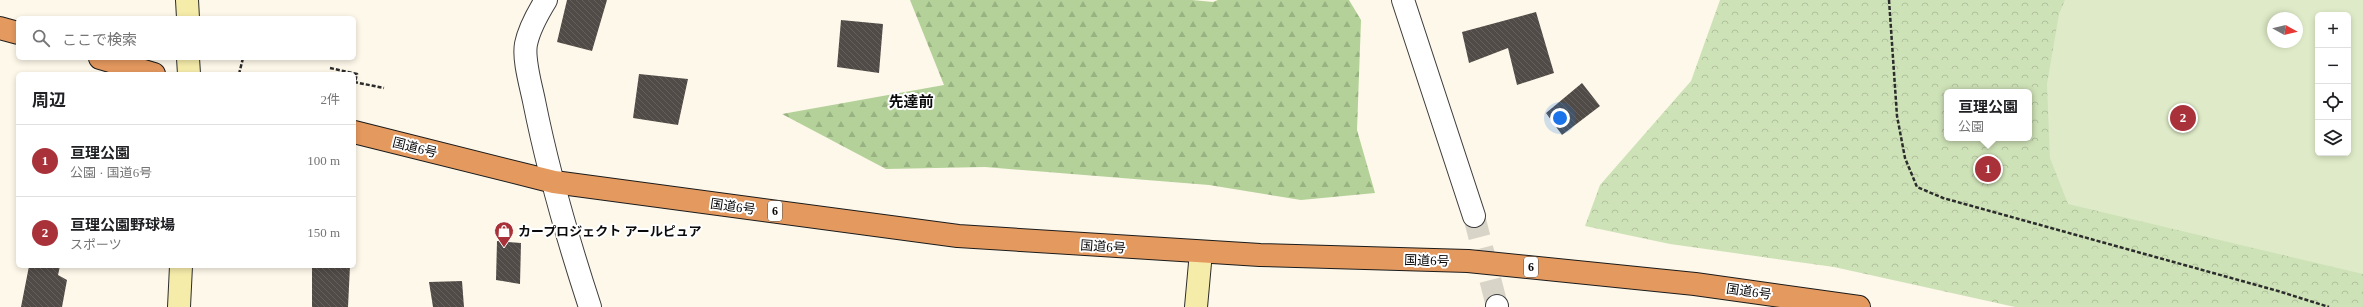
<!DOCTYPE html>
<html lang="ja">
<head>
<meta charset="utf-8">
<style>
  :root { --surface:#fff; --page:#f6f6f6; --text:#202124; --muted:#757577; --line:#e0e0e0; --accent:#a9323a }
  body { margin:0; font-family:"Times New Roman","Noto Sans JP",serif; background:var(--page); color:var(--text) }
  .controls { position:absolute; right:12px; top:12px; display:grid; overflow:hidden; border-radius:6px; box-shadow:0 2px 6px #0003 }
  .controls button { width:36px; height:36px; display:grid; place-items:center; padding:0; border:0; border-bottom:1px solid var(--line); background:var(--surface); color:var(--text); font:20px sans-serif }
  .compass { position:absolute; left:2267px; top:12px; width:36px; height:36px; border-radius:50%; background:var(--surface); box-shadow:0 2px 6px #0003; rotate:98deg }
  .you { position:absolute; left:1560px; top:118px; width:14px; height:14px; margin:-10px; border:3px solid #fff; border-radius:50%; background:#1a73e8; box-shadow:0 0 0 6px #1a73e833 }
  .badge { display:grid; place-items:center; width:26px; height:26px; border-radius:50%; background:var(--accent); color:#fff; font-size:13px; font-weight:700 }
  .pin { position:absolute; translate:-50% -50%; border:2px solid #fff; box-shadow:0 1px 4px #0006 }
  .popup { position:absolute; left:1944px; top:89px; width:88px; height:52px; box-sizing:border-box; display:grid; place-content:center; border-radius:6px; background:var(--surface); filter:drop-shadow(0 1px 3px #0005); font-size:13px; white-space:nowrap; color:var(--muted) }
  .popup b { font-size:15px; color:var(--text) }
  .popup::after { content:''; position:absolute; left:50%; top:100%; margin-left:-8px; border:8px solid transparent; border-top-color:var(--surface) }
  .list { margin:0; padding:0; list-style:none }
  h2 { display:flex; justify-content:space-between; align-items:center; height:52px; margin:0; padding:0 16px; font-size:17px }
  h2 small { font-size:13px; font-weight:400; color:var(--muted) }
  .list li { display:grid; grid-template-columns:26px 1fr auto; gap:12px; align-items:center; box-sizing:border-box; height:72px; padding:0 16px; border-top:1px solid var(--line) }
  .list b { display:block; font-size:15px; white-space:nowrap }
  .list p { margin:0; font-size:13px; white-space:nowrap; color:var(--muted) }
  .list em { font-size:13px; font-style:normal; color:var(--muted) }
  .icon { flex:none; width:22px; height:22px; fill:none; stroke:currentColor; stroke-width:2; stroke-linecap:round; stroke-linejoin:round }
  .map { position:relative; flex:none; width:2363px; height:307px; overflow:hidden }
  .search { position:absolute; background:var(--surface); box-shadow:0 2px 6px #0003; left:16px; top:16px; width:340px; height:44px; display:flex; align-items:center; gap:10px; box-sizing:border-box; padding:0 14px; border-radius:6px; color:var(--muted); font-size:15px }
  .panel { position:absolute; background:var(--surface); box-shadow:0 2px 6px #0003; left:16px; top:72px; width:340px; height:196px; border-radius:6px }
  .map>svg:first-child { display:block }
</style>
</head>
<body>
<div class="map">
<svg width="2363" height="307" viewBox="0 0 2363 307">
  <defs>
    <pattern id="forest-firs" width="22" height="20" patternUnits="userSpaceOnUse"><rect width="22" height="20" fill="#b3d198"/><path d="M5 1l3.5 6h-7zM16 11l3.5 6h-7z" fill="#99b282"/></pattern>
    <pattern id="park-crowns" width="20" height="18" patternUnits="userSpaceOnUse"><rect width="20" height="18" fill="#cee2b7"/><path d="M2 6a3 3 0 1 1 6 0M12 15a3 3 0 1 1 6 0" fill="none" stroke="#b0c19c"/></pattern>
    <pattern id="building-back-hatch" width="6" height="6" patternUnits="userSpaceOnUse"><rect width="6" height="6" fill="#514b47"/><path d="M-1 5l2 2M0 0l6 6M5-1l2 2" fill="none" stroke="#65605d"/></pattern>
  </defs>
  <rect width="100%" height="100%" fill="#fdf8e9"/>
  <path fill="url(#forest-firs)" d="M910 0H1192L1213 2 1218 0H1349L1361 20 1357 130 1375 193 1301 200 1209 185 985 167 886 169 782 114 944 85Z"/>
  <path fill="url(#park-crowns)" fill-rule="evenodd" d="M1720 0H2363V307H2015L1834 267 1670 244 1585 226 1600 185 1691 81ZM2318 15H2348V153H2318ZM2273 18H2297V42H2273ZM1947 92H2029V138H1947Z"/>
  <path fill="#dfebc8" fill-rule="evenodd" d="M2065 0H2363V274L2068 204 2050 158 2047 84 2059 14ZM2318 15H2348V153H2318ZM2273 18H2297V42H2273Z"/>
  <path fill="url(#building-back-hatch)" d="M567 0H607L592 51 557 42Z
    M1536 12 1554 73 1517 85 1508 48 1469 63 1462 32Z
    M841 20 883 24 879 73 837 67Z
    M639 74 688 79 678 125 633 118Z
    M1582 83 1600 106 1562 135 1546 113Z
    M497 241 521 243 520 284 496 280Z
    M29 266H60L58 275 67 280 62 307H21Z
    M312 266H350L348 307H312Z
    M462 281 464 307H433L429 282Z"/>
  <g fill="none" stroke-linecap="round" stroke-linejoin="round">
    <path stroke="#d9d4c8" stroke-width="22" stroke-dasharray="22 11" stroke-linecap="butt" d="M1474 216 1497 306"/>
    <defs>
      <path id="street" d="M546 0C538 13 529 29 526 44 523 59 531 86 534 101 548 171 568 240 590 307
        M1403 0 1474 216
        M1497 306V307"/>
      <path id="secondary" d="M187 0 188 18
        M188 58 189 74
        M179 307 181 266
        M1196 307 1201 252"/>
      <path id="highway" d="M0 28 18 33
        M100 58 154 74
        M354 132 554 182 958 236 1260 255 1468 261 1695 284 1859 307"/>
    </defs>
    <use href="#street" stroke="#3d3d3d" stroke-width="24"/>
    <use href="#secondary" stroke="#2c2c2c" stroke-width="24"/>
    <use href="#highway" stroke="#1b1b1b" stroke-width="24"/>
    <path stroke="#2c2c2c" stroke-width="2.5" stroke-dasharray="4 2" stroke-linecap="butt" d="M1889 0 1897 116 1905 158 1917 187 1943 198 2278 291 2329 307
      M330 68 357 74 355 82
      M239 74 243 58
      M354 82 384 88"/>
    <use href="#street" stroke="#fff" stroke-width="22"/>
    <use href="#secondary" stroke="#f6ecaa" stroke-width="22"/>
    <use href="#highway" stroke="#e4995f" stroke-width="22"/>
  </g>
  <defs>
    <symbol id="shop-pin" viewBox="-11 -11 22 30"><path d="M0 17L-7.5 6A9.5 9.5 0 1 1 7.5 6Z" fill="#a9323a" stroke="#fff"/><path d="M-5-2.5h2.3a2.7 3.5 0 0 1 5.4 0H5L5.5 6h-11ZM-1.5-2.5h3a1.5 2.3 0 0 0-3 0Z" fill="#fff"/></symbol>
  </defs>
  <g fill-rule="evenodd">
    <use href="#shop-pin" x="493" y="220" width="22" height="30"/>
  </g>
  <g text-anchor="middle" stroke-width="4" stroke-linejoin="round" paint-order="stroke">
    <g fill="#fff" stroke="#545454" stroke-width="1">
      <rect x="768" y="201" width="14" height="20" rx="3"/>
      <rect x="1524" y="257" width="14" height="20" rx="3"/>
    </g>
    <g font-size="12" font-weight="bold" fill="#0a0a0a">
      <text x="775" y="215">6</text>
      <text x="1531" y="271">6</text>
    </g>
    <g font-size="13" fill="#0a0a0a" stroke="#fff">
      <text transform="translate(415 147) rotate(14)" y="5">国道6号</text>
      <text transform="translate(733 206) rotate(8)" y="5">国道6号</text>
      <text transform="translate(1103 246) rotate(4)" y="5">国道6号</text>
      <text transform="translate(1427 260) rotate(2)" y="5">国道6号</text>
      <text transform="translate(1749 291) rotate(8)" y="5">国道6号</text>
    </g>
    <g font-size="13" font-weight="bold" fill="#0a0a0a" stroke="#fff" text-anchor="start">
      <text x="518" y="236">カープロジェクト アールピュア</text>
    </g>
    <g font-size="15" font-weight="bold" fill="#0a0a0a" stroke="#fff">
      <text x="911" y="107">先達前</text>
    </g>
  </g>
</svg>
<div class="controls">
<button>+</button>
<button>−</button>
<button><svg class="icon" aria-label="locate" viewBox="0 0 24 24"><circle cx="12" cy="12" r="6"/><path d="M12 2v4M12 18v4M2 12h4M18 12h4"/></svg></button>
<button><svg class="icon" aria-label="layers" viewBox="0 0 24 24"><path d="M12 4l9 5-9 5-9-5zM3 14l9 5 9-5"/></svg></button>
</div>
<svg class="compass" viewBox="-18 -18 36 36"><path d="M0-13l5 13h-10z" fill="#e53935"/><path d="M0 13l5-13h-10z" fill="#757577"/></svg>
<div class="you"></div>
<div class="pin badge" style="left:1988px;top:169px">1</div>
<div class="popup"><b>亘理公園</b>公園</div>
<div class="pin badge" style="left:2183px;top:118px">2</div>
<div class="search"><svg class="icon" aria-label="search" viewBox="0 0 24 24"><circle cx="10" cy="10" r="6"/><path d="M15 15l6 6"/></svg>ここで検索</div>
<section class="panel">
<h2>周辺<small>2件</small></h2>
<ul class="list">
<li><span class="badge">1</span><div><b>亘理公園</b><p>公園 · 国道6号</p></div><em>100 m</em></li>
<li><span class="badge">2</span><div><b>亘理公園野球場</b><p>スポーツ</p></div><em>150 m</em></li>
</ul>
</section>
</div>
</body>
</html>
